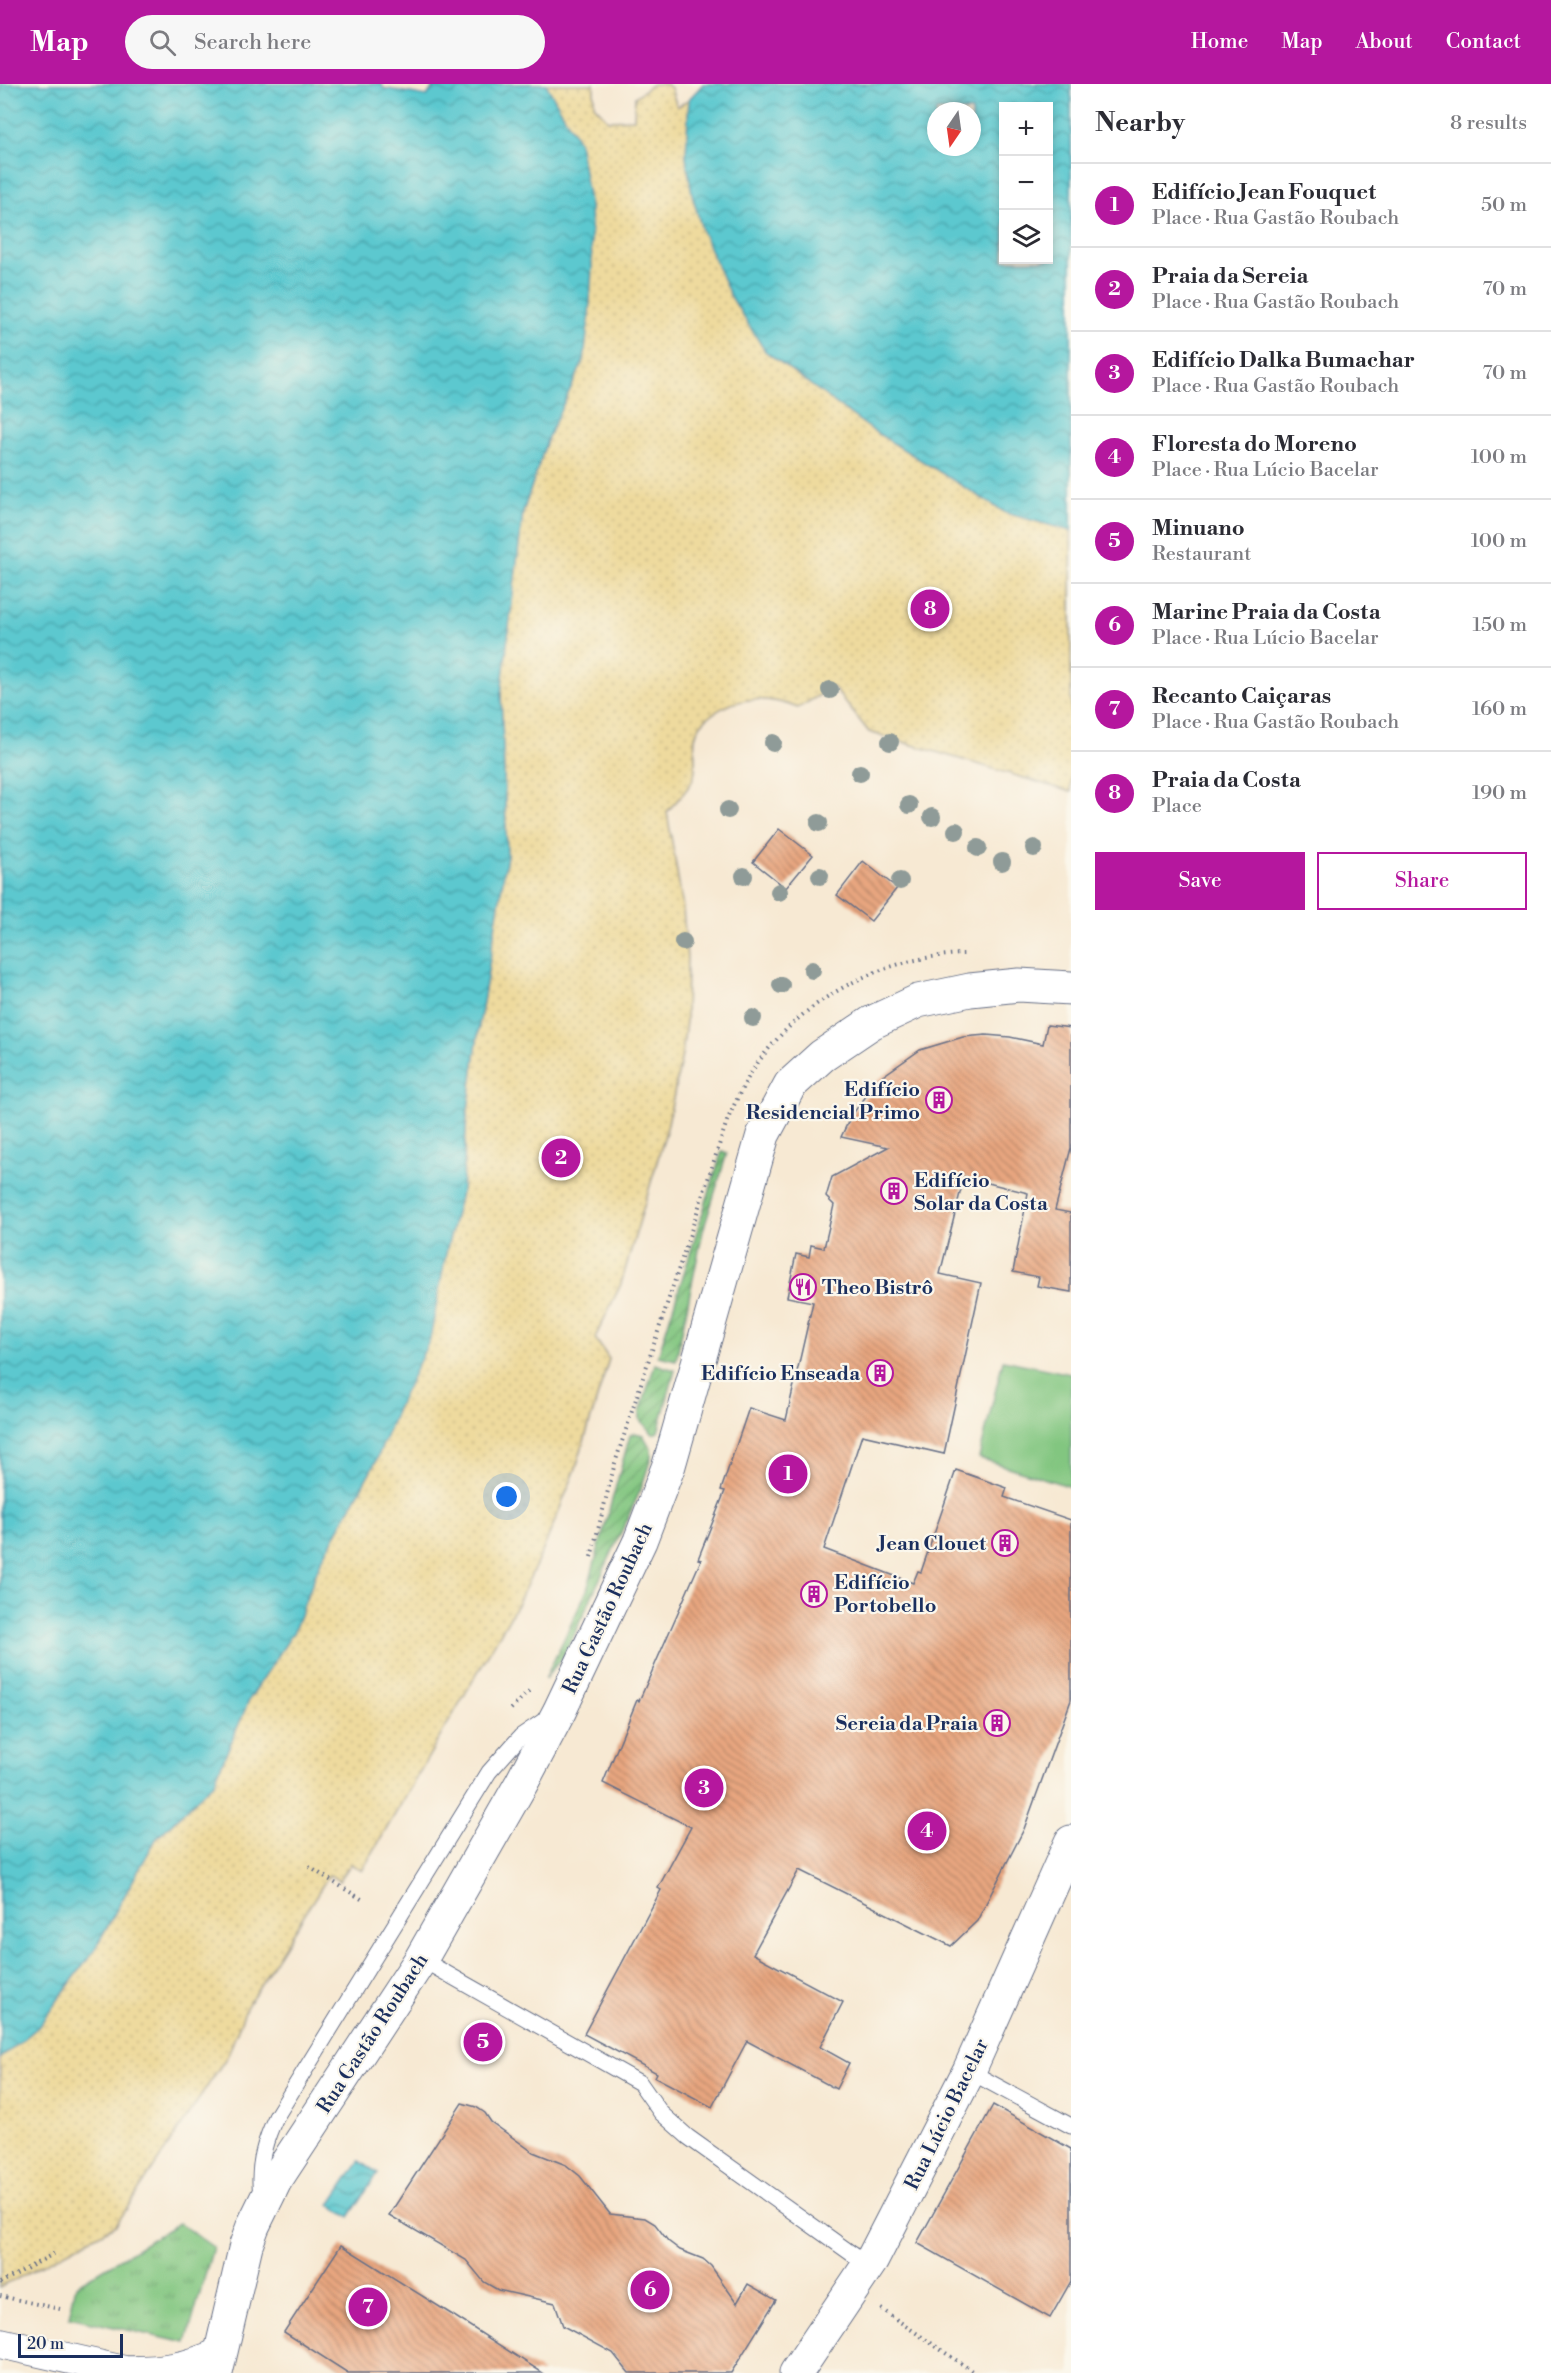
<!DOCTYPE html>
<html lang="en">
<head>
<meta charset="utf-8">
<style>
  :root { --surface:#fff; --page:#f7f7f7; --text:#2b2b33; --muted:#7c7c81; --line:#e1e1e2; --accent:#b5179e }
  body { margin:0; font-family:"Libre Bodoni",serif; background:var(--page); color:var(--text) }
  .controls { position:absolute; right:18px; top:18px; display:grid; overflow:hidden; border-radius:0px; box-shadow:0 3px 9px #0003 }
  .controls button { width:54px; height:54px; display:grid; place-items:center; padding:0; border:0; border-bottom:2px solid var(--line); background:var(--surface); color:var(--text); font:30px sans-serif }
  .compass { position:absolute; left:927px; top:18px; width:54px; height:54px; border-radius:50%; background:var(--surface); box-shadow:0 3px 9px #0003; rotate:193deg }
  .scale { position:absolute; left:18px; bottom:15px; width:105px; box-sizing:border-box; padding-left:6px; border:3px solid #1b2f5e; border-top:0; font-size:16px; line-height:21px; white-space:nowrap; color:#1b2f5e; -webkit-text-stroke:4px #fbf7ec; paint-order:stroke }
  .you { position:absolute; left:507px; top:1413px; width:21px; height:21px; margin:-15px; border:4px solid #fff; border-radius:50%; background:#1a73e8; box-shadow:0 0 0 9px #1a73e833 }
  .badge { display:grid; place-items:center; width:39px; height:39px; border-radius:50%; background:var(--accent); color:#fff; font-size:20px; font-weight:700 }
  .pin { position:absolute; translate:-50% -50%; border:3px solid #fff; box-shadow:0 2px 6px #0006 }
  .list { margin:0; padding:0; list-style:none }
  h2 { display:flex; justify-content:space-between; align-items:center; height:78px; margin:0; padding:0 24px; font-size:26px }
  h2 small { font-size:20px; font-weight:400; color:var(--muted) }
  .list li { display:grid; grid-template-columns:39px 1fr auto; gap:18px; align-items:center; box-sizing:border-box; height:84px; padding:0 24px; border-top:2px solid var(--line) }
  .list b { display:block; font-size:22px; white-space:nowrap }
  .list p { margin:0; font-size:20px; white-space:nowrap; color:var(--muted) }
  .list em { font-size:20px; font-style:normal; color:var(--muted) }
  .actions { display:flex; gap:12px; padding:18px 24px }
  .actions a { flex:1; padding:14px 0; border:2px solid var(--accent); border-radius:0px; text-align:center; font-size:21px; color:var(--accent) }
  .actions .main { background:var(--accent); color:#fff }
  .icon { flex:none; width:33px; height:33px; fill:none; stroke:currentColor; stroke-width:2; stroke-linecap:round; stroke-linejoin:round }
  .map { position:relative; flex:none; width:1071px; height:2289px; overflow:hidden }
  header { display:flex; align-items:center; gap:36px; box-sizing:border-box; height:84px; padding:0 30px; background:var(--accent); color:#fff }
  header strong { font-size:28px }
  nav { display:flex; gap:33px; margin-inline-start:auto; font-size:21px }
  .search { width:420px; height:54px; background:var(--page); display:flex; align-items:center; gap:15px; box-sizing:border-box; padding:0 21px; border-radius:33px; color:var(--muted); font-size:22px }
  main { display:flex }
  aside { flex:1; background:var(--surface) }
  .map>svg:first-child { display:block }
</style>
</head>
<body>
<header>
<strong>Map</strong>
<div class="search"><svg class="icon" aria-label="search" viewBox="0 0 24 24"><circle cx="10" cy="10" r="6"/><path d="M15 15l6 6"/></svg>Search here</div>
<nav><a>Home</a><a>Map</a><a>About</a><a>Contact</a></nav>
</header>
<main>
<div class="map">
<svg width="1071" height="2289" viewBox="0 0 1071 2289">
  <defs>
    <pattern id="sand-dots" width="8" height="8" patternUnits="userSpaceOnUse" patternTransform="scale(1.5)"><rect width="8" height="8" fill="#eeda9e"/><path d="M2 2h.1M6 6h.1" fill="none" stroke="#ccbb8a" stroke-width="1.8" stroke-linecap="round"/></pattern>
    <pattern id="park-tufts" width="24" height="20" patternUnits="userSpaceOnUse" patternTransform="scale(1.5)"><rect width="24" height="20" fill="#82c680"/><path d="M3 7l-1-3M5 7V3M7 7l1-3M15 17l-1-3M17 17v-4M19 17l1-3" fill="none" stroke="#6aa16c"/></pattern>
    <pattern id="garden-furrows" width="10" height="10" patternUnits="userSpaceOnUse" patternTransform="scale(1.5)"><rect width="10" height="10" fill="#82c680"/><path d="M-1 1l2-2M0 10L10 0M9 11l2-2" fill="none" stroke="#6aa16c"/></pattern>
    <pattern id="water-waves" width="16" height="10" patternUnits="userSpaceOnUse" patternTransform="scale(1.5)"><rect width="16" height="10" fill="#5bc8cf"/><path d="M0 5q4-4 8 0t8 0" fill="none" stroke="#4aa3ab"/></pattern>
    <pattern id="building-back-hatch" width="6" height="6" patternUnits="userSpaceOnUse" patternTransform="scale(1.5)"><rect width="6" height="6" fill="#e8a67f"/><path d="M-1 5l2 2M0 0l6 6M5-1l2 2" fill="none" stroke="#bb886b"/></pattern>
  </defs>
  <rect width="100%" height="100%" fill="#fbf7ec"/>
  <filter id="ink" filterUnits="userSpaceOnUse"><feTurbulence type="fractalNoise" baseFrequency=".0167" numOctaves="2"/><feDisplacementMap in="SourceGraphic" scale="12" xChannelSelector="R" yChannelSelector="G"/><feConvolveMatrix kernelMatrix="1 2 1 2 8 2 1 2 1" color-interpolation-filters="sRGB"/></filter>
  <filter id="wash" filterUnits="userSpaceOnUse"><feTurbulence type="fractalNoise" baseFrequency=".008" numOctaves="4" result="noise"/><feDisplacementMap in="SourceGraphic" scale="24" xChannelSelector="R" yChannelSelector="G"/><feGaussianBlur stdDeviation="1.35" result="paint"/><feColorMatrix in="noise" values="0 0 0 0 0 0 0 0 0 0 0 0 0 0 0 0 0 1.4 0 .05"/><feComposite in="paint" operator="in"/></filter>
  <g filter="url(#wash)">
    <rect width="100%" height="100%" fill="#f7e9d3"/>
    <path fill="#82c680" stroke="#4e7a6f" stroke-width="1.5" d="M1003 1276 1071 1290V1403L979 1374Z"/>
    <path fill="url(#sand-dots)" stroke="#84847e" stroke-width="1.5" d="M527 0H594V21L608 36 634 35 635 13 653 0H666L671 4 677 23 689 15 686 72 765 267 872 346 1006 429 1071 447V708L869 648 833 603 798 624C769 613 741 611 714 629 705 635 697 642 695 654 693 666 698 684 693 695 688 707 675 718 667 728L683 824 687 875 686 937 682 971 667 1044 621 1200 595 1254 609 1275 575 1387 543 1466 518 1519 362 1787 351 1780 339 1797 330 1791 327 1794 247 1922 228 1971 116 2141 0 2204V1975L38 1943 93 1868 156 1755 214 1698 250 1614 293 1549 320 1479 377 1375 398 1322 447 1164 462 1105 467 1033 479 942 507 771 501 610 511 522 523 428 548 353Z"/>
    <path fill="url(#park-tufts)" stroke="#4e7a6f" stroke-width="1.5" d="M179 2139 213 2163 186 2259 69 2233 76 2201Z"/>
    <path fill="url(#garden-furrows)" stroke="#4e7a6f" stroke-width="1.5" d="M722 1067 727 1069 703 1147 676 1276 658 1272Z
      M655 1280 675 1286 658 1348 653 1350 640 1336V1328Z
      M635 1349 643 1351 651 1365V1374L641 1405 574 1551 565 1570 545 1595 587 1506 630 1351Z"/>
    <path fill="url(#water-waves)" stroke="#3b7c96" stroke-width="1.5" fill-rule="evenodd" d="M0 0H382L383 4 427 12 435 0H546L579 58 590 123 592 184 589 232 584 276 548 353 523 428 501 610 507 771 479 942 467 1032 462 1105 447 1164 430 1255 398 1322 377 1375 320 1479 293 1549 250 1614 214 1698 156 1755 93 1868 38 1943 0 1975Z
      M703 0H1071V447L1006 429 872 346 765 267 730 211 703 149 692 110 686 72 689 15ZM1004 22H1048V176H1004ZM936 27H972V63H936Z
      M359 2077 378 2089 349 2133 330 2121Z"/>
    <g id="blocks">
      <path fill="url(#building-back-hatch)" d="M779 745 813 771 786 804 753 778Z
        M863 777 897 804 871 837 837 811Z
        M1047 941 1071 944V1064L1055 1126 1071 1129V1208L1037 1202 1039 1193 1013 1188 1028 1109 964 1093 940 1190 981 1199 944 1370 862 1351 824 1465 913 1499 918 1487 921 1488 956 1386 1007 1404 1004 1413 1071 1436V1616L1024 1745 977 1837 951 1862 799 1786 753 1870 843 1918 820 1963 849 1979 836 2005 747 1957 712 2023 655 1993 657 1989 584 1950 661 1806 658 1804 691 1743 603 1699 637 1616 639 1617 701 1476 698 1475 725 1407 721 1406 749 1324 786 1336 813 1218 787 1213 796 1170 809 1173 811 1161 824 1164 834 1121 826 1113 832 1093 888 1063 841 1053 851 1032 880 994 920 966 963 953 986 951 1010 953 1043 960Z
        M462 2019 476 2023 485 2029 491 2038 533 2068 566 2081 580 2092 610 2130 645 2134 655 2140 668 2157 680 2166 703 2175 711 2182 737 2219 748 2200 776 2216 731 2289H629L613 2269 563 2242 555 2219 498 2206 484 2198 466 2176 389 2131Z
        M993 2021 1071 2065V2197L1050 2234 917 2159Z
        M341 2161 451 2230 543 2289H348L284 2248Z"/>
    </g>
  </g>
  <g filter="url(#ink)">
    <use href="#blocks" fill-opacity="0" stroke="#687087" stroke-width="1.5"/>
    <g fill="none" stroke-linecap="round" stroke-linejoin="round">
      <defs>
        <path id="service" d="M421 1875 640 1999 661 2029 688 2053 869 2182
          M969 1987 1071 2042
          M261 2110C257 2083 264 2058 276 2033L489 1688 521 1652 549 1633"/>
        <path id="minor" d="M0 2259 124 2287C160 2288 189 2284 221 2268"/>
        <path id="tertiary" d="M216 2289 246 2161 253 2142 275 2097 421 1875 521 1700 559 1628 640 1457 669 1381 763 1051 790 1001 822 972 871 939 918 917 970 906 1019 901 1071 904
          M796 2289 872 2176 969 1987 1071 1758"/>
      </defs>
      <use href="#service" stroke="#687087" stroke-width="17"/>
      <use href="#minor" stroke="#687087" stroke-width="32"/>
      <use href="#tertiary" stroke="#687087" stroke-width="35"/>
      <path stroke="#687087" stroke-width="4" stroke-dasharray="1.5 4.5" stroke-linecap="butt" d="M591 1473 615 1379 727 1037C736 1017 744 998 757 980 804 913 884 872 965 870
        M511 1625 529 1607
        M309 1783 363 1816
        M0 2199 55 2169
        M0 2212 60 2225
        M881 2225 975 2289"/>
      <use href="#service" stroke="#fff" stroke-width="15"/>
      <use href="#minor" stroke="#fff" stroke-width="30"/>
      <use href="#tertiary" stroke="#fff" stroke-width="33"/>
    </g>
    <g fill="#8f9b98">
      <circle cx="830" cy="606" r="9"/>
      <circle cx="890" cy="658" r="9"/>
      <circle cx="773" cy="659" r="9"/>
      <circle cx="860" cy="689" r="9"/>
      <circle cx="909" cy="721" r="9"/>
      <circle cx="728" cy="726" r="9"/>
      <circle cx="932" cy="733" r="9"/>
      <circle cx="819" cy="739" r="9"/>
      <circle cx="956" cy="747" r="9"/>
      <circle cx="978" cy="764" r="9"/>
      <circle cx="1034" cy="764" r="9"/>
      <circle cx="1002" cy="778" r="9"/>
      <circle cx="744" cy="792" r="9"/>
      <circle cx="820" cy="792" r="9"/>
      <circle cx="900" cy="797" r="9"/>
      <circle cx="779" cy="808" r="9"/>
      <circle cx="683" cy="858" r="9"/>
      <circle cx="812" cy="886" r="9"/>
      <circle cx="781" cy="901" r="9"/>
      <circle cx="753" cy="934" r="9"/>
    </g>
  </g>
  <defs>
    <symbol id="building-ring" viewBox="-11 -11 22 22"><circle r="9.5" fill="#fbf7ec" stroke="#b5179e" stroke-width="1.5"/><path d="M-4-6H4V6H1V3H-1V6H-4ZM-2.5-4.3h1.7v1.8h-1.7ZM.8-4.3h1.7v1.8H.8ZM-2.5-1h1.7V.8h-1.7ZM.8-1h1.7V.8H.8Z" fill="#b5179e"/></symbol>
    <symbol id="restaurant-ring" viewBox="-11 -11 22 22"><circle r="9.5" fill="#fbf7ec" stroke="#b5179e" stroke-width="1.5"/><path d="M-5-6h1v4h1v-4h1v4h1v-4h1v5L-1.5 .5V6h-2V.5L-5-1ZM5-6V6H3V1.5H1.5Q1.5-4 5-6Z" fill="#b5179e"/></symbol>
  </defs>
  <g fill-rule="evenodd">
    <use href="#building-ring" x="924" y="1001" width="30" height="30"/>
    <use href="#building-ring" x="879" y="1092" width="30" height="30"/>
    <use href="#restaurant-ring" x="788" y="1188" width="30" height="30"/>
    <use href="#building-ring" x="865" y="1274" width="30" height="30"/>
    <use href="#building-ring" x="990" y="1444" width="30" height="30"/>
    <use href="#building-ring" x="799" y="1495" width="30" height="30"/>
    <use href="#building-ring" x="982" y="1624" width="30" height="30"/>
  </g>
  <g text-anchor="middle" stroke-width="4.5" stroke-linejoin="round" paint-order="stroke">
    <g font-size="20" font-weight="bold" fill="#1b2f5e" stroke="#fbf7ec" text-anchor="end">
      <text x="920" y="1012">Edifício<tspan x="920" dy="23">Residencial Primo</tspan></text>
      <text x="914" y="1103" text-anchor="start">Edifício<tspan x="914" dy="23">Solar da Costa</tspan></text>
      <text x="822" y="1210" text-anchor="start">Theo Bistrô</text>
      <text x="860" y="1296">Edifício Enseada</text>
      <text x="986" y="1466">Jean Clouet</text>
      <text x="834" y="1505" text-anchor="start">Edifício<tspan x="834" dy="23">Portobello</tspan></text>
      <text x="978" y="1646">Sereia da Praia</text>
    </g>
    <g font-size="20" fill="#1b2f5e" stroke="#fbf7ec">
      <text transform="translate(607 1524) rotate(-65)" y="7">Rua Gastão Roubach</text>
      <text transform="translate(372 1949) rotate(-57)" y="7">Rua Gastão Roubach</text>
      <text transform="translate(946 2030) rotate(-64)" y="7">Rua Lúcio Bacelar</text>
    </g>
  </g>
</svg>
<div class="controls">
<button>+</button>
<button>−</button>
<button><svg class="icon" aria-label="layers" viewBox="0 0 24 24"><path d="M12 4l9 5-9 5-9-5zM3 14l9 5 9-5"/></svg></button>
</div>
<svg class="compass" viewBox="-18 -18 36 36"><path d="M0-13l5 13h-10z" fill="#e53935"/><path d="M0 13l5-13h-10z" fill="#7c7c81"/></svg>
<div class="scale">20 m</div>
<div class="you"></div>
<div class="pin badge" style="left:788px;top:1390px">1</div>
<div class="pin badge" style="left:561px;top:1074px">2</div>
<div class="pin badge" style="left:704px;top:1704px">3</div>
<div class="pin badge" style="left:927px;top:1747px">4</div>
<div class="pin badge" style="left:483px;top:1958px">5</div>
<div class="pin badge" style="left:650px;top:2206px">6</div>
<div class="pin badge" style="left:368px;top:2223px">7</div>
<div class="pin badge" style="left:930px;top:525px">8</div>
</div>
<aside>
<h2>Nearby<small>8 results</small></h2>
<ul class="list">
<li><span class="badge">1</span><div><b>Edifício Jean Fouquet</b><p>Place · Rua Gastão Roubach</p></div><em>50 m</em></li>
<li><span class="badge">2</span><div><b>Praia da Sereia</b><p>Place · Rua Gastão Roubach</p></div><em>70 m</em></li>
<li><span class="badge">3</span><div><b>Edifício Dalka Bumachar</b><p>Place · Rua Gastão Roubach</p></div><em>70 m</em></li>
<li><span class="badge">4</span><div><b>Floresta do Moreno</b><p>Place · Rua Lúcio Bacelar</p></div><em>100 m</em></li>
<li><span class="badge">5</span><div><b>Minuano</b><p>Restaurant</p></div><em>100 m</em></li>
<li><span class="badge">6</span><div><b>Marine Praia da Costa</b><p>Place · Rua Lúcio Bacelar</p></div><em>150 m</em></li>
<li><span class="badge">7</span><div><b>Recanto Caiçaras</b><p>Place · Rua Gastão Roubach</p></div><em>160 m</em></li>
<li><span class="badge">8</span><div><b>Praia da Costa</b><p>Place</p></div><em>190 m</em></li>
</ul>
<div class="actions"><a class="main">Save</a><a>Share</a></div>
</aside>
</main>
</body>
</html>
